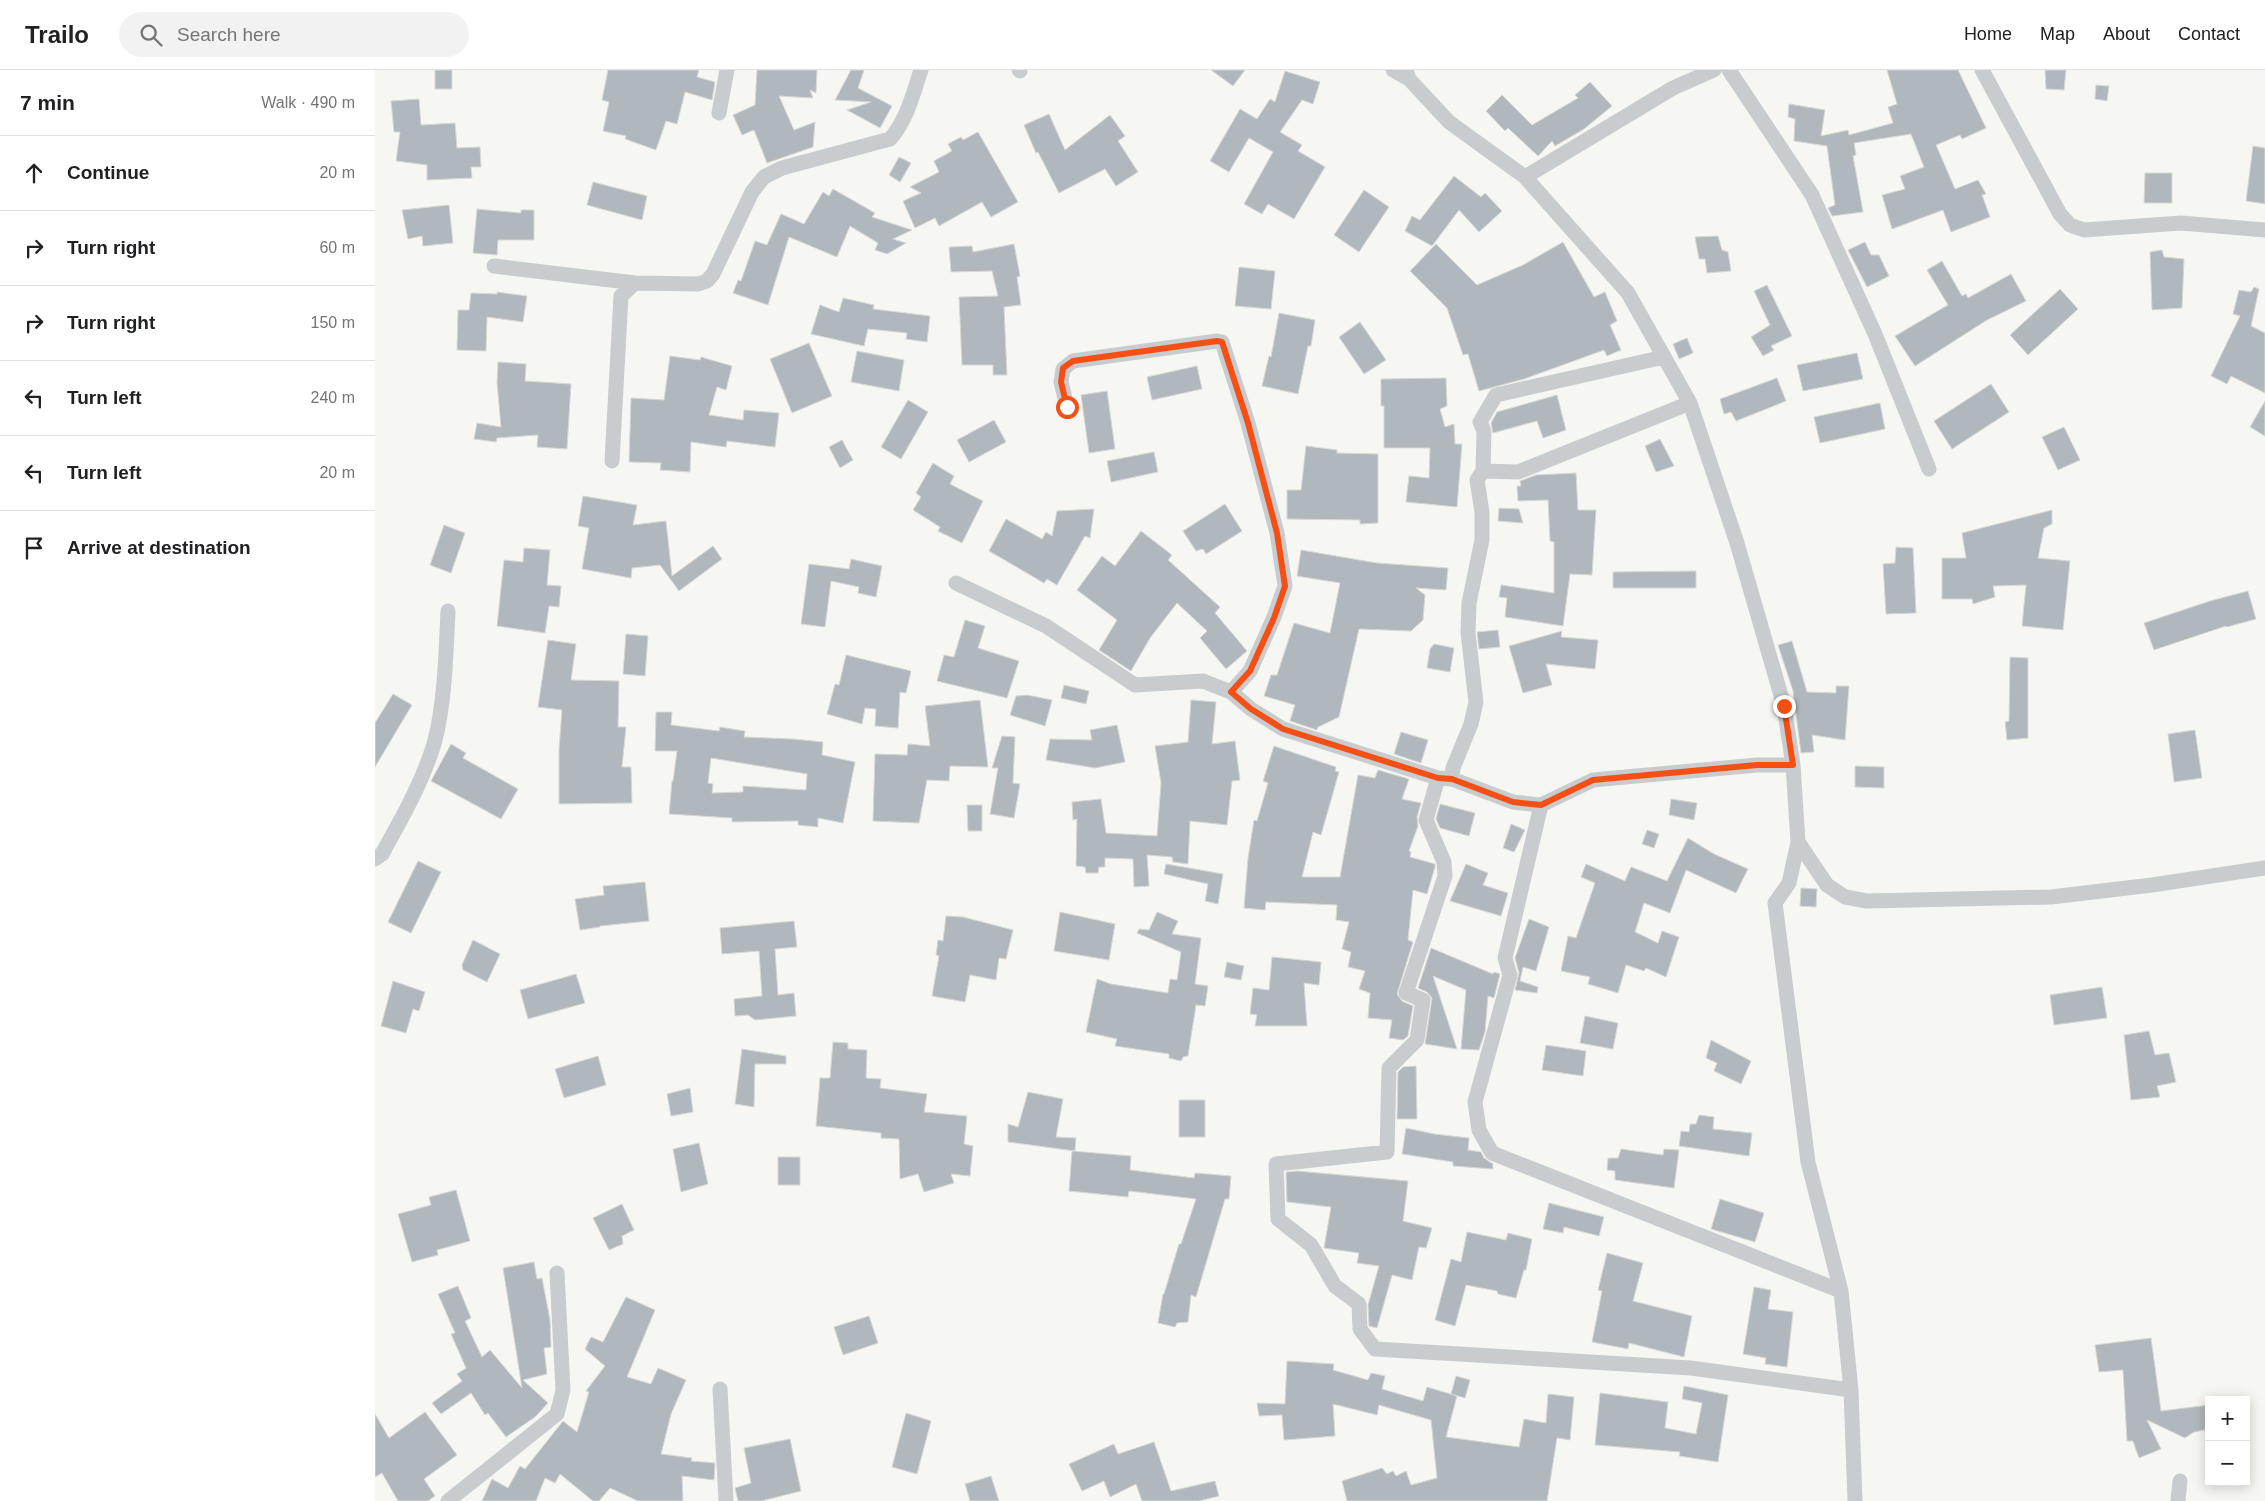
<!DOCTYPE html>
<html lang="en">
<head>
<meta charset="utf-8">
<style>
  :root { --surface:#fff; --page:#f2f2f2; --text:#202124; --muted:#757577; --line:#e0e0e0 }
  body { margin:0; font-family:Arial,sans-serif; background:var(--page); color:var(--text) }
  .controls { position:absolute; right:15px; bottom:15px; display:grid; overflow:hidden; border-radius:0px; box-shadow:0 2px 12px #0003 }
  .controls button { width:45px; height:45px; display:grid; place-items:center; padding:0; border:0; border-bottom:1px solid var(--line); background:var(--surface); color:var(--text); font:25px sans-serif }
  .stop { position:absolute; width:15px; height:15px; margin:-11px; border:4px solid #f45016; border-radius:50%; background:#fff }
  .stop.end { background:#f45016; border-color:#fff; box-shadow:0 1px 5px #0008 }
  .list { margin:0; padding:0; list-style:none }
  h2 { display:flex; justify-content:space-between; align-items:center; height:65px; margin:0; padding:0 20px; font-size:21px }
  h2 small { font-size:16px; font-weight:400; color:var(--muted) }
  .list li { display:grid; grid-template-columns:32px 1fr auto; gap:15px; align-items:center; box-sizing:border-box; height:75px; padding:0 20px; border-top:1px solid var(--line) }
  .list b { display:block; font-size:19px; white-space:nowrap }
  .list em { font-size:16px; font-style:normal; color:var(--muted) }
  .icon { flex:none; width:28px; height:28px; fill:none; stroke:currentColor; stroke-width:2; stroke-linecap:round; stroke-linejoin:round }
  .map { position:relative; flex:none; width:1890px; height:1431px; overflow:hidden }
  header { display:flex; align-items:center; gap:30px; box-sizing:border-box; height:70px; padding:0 25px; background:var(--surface); border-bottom:1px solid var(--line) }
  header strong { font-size:24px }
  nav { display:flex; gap:28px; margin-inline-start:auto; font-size:18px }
  .search { width:350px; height:45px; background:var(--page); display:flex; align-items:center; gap:12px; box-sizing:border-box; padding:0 18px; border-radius:28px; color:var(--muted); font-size:19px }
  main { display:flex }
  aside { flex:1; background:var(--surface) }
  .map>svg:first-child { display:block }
</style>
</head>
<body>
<header>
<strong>Trailo</strong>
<div class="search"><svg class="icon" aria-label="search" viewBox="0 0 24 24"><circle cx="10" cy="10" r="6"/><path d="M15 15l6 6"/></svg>Search here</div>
<nav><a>Home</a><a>Map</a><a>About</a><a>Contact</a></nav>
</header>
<main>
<aside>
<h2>7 min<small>Walk · 490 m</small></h2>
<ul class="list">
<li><svg class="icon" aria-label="ahead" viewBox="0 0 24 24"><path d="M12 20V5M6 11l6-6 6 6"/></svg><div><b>Continue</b></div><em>20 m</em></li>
<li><svg class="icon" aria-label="right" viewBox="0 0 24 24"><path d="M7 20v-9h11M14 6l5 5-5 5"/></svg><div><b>Turn right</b></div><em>60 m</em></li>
<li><svg class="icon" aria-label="right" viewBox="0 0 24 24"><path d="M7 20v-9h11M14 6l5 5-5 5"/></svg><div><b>Turn right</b></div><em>150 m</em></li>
<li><svg class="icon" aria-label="left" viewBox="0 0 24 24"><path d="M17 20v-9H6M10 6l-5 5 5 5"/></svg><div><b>Turn left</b></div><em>240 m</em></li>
<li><svg class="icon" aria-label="left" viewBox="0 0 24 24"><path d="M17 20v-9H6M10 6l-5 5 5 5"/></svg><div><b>Turn left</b></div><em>20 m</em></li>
<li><svg class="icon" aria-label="arrive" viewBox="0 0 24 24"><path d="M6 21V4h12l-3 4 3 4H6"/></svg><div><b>Arrive at destination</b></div></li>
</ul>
</aside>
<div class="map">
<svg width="1890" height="1431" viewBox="0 0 1890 1431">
  <rect width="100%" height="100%" fill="#f6f7f3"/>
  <path fill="#b0b8bd" stroke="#d8d8d5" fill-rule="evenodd" d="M60 0H77V19H60Z
    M233 0H324L322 7 340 12 337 30 310 22 302 54 291 51 281 80 250 69 251 66 228 61 234 32 227 30Z
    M382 0H442L441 23 435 20 438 28 404 26 419 60 440 52 438 77 392 93 379 60 367 65 358 45 380 35Z
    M476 0H489L483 18 517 36 505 58 472 40 496 32 460 30Z
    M836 0H870L858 16Z
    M1512 0H1583L1611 58 1587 69 1585 65 1561 75 1580 119 1603 110 1611 124 1607 125 1615 147 1576 162 1568 140 1517 159 1507 125 1530 119 1525 106 1549 97 1536 64 1479 73 1481 85 1478 86 1488 142 1457 146 1453 138 1460 135 1452 76 1419 71 1420 49 1413 47 1414 34 1450 40 1446 66 1473 60 1474 65 1518 53 1513 37 1522 34Z
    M1670 0H1691L1689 20 1671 19Z
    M910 1 945 12 938 34 927 30 905 62 927 75 923 81 950 97 919 149 893 134 887 144 869 134 898 82 874 68 854 102 835 91 865 39 882 49 895 29 900 32Z
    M1215 12 1237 36 1209 59 1180 76 1177 71 1163 86 1133 58 1130 61 1111 41 1127 25 1157 55 1203 28 1200 25Z
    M1721 15 1734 16 1732 31 1720 29Z
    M44 29 46 55 80 53 82 78 105 77 106 97H96L97 108 52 110V95L21 91 25 62H19L16 31Z
    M674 44 690 80 735 45 750 66 743 71 763 102 741 116 730 99 684 123 663 82 661 83 649 55Z
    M603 62 643 132 616 147 607 132 564 156 560 148 540 158 528 131 546 123 535 117 564 102 559 91 577 81 573 74 586 67 588 70Z
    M1878 76 1890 78V134L1871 131Z
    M524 87 536 93 525 112 514 105Z
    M1770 103H1797V133H1769Z
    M1079 106 1106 127 1110 123 1127 141 1104 162 1084 140 1057 176 1030 161 1037 146 1045 150Z
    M218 112 272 126 267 150 212 135Z
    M458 119 500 143 497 147 537 160 518 169 531 173 512 184 500 180 503 173 475 156 462 187 414 167 393 235 358 223 363 210 366 211 380 171 392 175 406 144 429 154 448 122 454 126Z
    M989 120 1014 137 984 182 959 165Z
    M74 135 78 173 48 176 47 166 33 169 27 140Z
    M102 139 146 143V140H159V170H123L122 185 98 183Z
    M1343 166 1347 180 1353 182 1356 201 1332 203 1330 189H1324L1320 167Z
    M1188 172 1219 227 1230 222 1242 251 1235 255 1246 280 1232 286 1229 280 1149 309 1104 321 1093 284 1088 285 1072 238 1035 201 1061 174 1102 215 1148 195Z
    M1490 172 1496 185H1504L1514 206 1492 217 1473 180Z
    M639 174 645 206 642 207 646 235 629 237 632 305H618V295H587L584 227 623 226 617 201 576 202 574 177 597 176 598 182Z
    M1787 180 1789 187 1809 189 1807 238 1777 240 1775 182Z
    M1567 191 1587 226 1591 224 1593 228 1636 204 1651 231 1612 250 1540 296 1520 266 1573 235 1552 200Z
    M864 197 900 201 896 239 860 236Z
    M1392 215 1417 266 1396 276 1399 280 1388 286 1376 267 1395 255 1379 221Z
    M1879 217 1884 219 1876 256 1890 263V323L1856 306 1852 314 1836 306 1865 246 1858 244 1864 220 1876 222Z
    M1685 219 1703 239 1653 285 1635 265Z
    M122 222 152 226 148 252 112 247 111 281 82 280 83 240H94L96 223 122 224Z
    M468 228 499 235 498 239 555 246 552 272 531 269 532 263 493 259 489 276 436 264 445 235 464 242Z
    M904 243 940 250 936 276H933L923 324 887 316 894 286 896 287Z
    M985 252 1011 290 989 304 964 267Z
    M1312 268 1318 283 1304 289 1298 274Z
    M434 273 457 326 417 343 395 289Z
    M482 281 529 290 524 321 476 312Z
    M1482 283 1488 309 1428 321 1422 295Z
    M295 286 325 290 326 287 357 296 351 320 342 317 334 345 368 350 369 340 404 343 400 377 352 371 351 377 316 372 315 402 285 400 286 393 254 392 256 328 289 330Z
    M123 292 151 294 150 311 196 314 192 379 162 377 163 365 122 368 121 372 99 369 102 353 126 357 122 312Z
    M822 296 827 319 777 330 772 307Z
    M1071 308 1072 336 1065 339 1070 357 1079 354 1080 374H1087L1082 437 1031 432 1034 406 1054 408 1055 378H1009V336H1006V309Z
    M1402 308 1411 331 1361 351 1356 342 1349 344 1345 329Z
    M1616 314 1634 342 1577 379 1559 351Z
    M732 321 740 379 714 383 706 325Z
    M1182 325 1191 360 1168 368 1162 351 1118 363 1116 353 1122 342Z
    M533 330 553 342 526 389 506 377Z
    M1890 331V366L1875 357Z
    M1505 333 1510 359 1445 373 1439 347Z
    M619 350 631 372 594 392 582 370Z
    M1689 357 1705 390 1683 400 1667 367Z
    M1285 369 1299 396 1281 402 1270 376Z
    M467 370 478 390 465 398 454 377Z
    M931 376 962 380V383L1003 384V453L985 454V450L912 449V420H926Z
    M779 382 783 402 736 412 732 391Z
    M558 393 579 406 575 414 608 431 587 473 563 461 565 457 538 440 546 427 541 423Z
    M1201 403 1203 440H1221L1217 505 1195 504 1188 556 1130 547 1132 528 1124 527 1126 515 1179 523V472L1175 471 1173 430 1143 431 1142 416H1146L1145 411 1161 405Z
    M208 426 262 435 258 455 291 451 297 506 338 476 347 489 304 521 285 495 257 498 256 508 207 499 214 458 203 456Z
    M850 434 867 461 831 484 828 479 821 481 808 461Z
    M1124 438 1144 439 1148 453 1123 451Z
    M719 439 715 468 710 466 682 515 672 509 669 513 614 481 631 449 667 469 671 462 677 466 682 441Z
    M1677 440V454L1669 458 1663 488 1695 491 1688 560 1647 556 1651 515 1618 516 1620 527 1598 534 1597 529H1567V488H1591L1587 463Z
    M69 455 90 463 76 503 55 495Z
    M766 461 797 485 793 490 845 537 840 543 872 581 851 599 825 568 832 561 802 533 775 568 756 601 724 580 742 550 702 520 727 486 740 496Z
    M1521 477 1538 478 1541 543 1511 544 1508 494 1520 493Z
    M149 478 175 480 172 515 186 516 184 537 174 536 170 563 122 556 129 490 148 492Z
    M926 480 1002 493 1073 498 1071 520 1041 518 1050 525 1048 550 1036 561 984 559 964 647 943 657 942 660 915 651 920 635 889 626 896 605H902L919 553 955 563 965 513 922 506Z
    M476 489 507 496 501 527 483 523 484 517 456 511 450 557 426 554 434 494 474 499Z
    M1321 501V518H1238V502Z
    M1873 521 1881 549 1852 557 1851 556 1779 580 1769 553 1835 531Z
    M590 550 610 556 603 578 644 591 632 628 562 611 569 585 579 587Z
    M1123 560 1125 577 1104 579 1102 562Z
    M1187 561 1186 567 1223 570 1220 599 1171 594 1177 615 1148 623 1134 576Z
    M251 564 273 566 270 606 248 604Z
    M173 570 201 574 196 610 244 611 243 657H251L247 697H256L257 733 184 734V679L187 640 163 637Z
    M1417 571 1432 622 1461 623V616H1474L1470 670 1437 665 1439 682 1426 683 1418 621 1403 575Z
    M1059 574 1079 578 1075 602 1052 598 1055 579Z
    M471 585 536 601 531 623 525 622 523 658 500 656 501 639 490 638 487 654 452 644 460 614 464 615Z
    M1635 587 1653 588V668L1632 670 1630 652 1634 651Z
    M689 615 714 621 711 634 686 628Z
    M18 624 37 635 0 697V653Z
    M652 625 677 630 670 656 635 645 641 626Z
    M605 630 613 697 575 696 574 711 552 710 544 753 498 751 500 684 532 685 533 674 555 676 550 636Z
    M816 630 841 632 837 674 860 671 865 710 857 711 852 755 815 751 813 794 798 792 797 787 772 785 774 816 759 817 758 789 730 788V797H724L723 803H711L710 797 701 796 702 749 698 750 697 732 726 729 731 763 782 766 786 713 780 676 813 672Z
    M281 642H297L296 655 344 661 345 657 370 661 369 667 418 669 448 672 447 685 480 692 468 753 443 748V757L423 755V751L357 752V748L294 744 297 711H298L302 681H280ZM336 688 432 704 431 720 368 716V722L337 723 338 714 333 713Z
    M742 655 750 692 720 698 671 690 675 669 717 670 715 660Z
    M1820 660 1827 708 1799 712 1793 664Z
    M1026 662 1053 670 1046 693 1019 684Z
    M627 666 640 667 638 713 645 714 639 748 615 744 623 698H617Z
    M76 674 91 683 88 688 143 719 126 749 56 711Z
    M899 676 961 697 960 701 964 702 946 765 938 762 927 807H965L983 705 1000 708 1003 700 1034 709 1027 729 1046 733 1042 747 1043 756 1034 781 1036 782 1035 787 1060 794V797L1052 824 1038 820 1033 870 1038 872 1022 924 1027 931 1038 936 1033 966 1028 970 1014 968 1017 950 993 948 995 923 984 919 990 901 973 897 976 882 967 879 974 852 961 850 962 835 891 832 890 840 869 838 873 788 879 750 882 751 893 713 888 711Z
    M1480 696 1509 697V718L1480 717Z
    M1296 729 1322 733 1319 750 1294 745Z
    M1065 734 1100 743 1094 766 1065 758 1061 749Z
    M592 735H607V761H593Z
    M1136 754 1150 760 1139 782 1128 778Z
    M1272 760 1284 764 1279 778 1267 774Z
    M1313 768 1339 784 1373 799 1361 823 1311 800 1295 843 1269 833 1260 862 1283 873 1287 861 1304 867 1291 907 1271 898 1269 901 1251 895 1243 923 1213 914 1215 907 1186 901 1193 866 1201 868 1220 813 1206 807 1211 794 1250 811 1256 797 1292 811Z
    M43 791 66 802 36 863 13 852Z
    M791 794 848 804 843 834 830 831 833 814 789 804Z
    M1091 794 1113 803 1108 815 1133 823 1126 846 1075 831Z
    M270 812 274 851 225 856V857L205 860 200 829 229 825 228 816Z
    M1426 818 1442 819 1441 837 1425 836Z
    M685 842 740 854 734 890 679 881Z
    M782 842 803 851 797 864 826 868 820 914 833 916 830 936 821 935 813 986 808 987 806 991 794 988V984L740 976 742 969 711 962 722 909 736 914 793 923 795 909 802 910 806 882 762 863 764 859 774 860Z
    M571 846 588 847 638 860 631 889 624 888 621 910 595 905 590 932 557 926 564 886 561 885 563 870 568 871Z
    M1154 849 1174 857 1161 901 1148 897 1145 911 1163 917 1162 923 1140 920 1144 903 1140 888Z
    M419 851 422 877 400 879 403 925 419 923 421 946 380 950 373 945 360 946 359 929 387 926 384 881 347 884 345 858Z
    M98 870 125 884 112 912 88 900 87 895Z
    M1056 878 1118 904 1119 902 1125 904 1119 928 1113 926 1110 962 1104 980 1086 979 1091 920 1058 906 1082 979 1050 974 1057 928 1052 922 1043 918Z
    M897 887 946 892 944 915 929 913 932 956H880L882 945 875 944 878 918 894 920Z
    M852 892 869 896 866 910 849 907Z
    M201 904 210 933 153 949 145 920Z
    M18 911 50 922 44 941 38 939 31 963 6 956Z
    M1727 917 1732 948 1679 955 1675 925Z
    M1210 946 1243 953 1238 979 1205 973Z
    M1774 961 1780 985 1794 983 1801 1012 1782 1016 1785 1027 1756 1030 1749 965Z
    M1336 970 1376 991 1366 1014 1339 1001 1342 993 1331 988Z
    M458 972 473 973V979L492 980 491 1008 506 1009 505 1018 552 1024 549 1042 592 1046 589 1074 598 1076 595 1106 576 1104 579 1113 549 1122 543 1104 525 1109 524 1069 506 1068V1063L441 1056 445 1008H455Z
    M1171 975 1211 981 1208 1006 1167 1000Z
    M367 979 411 986V994H380L379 1037 360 1034Z
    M223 986 231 1015 189 1028 180 999Z
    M1041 996 1042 1049H1022L1023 1002 1028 997Z
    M315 1018 318 1042 296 1046 292 1024Z
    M653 1022 688 1029 681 1067 701 1068 700 1081 633 1072V1054L643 1057Z
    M804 1030H830V1067H804Z
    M1324 1045 1339 1047 1338 1059 1377 1063 1374 1086 1304 1076 1306 1061 1314 1062 1315 1054H1321Z
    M1031 1058 1059 1064 1094 1068 1093 1080 1106 1082 1109 1088 1118 1094V1099L1078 1096V1092L1027 1084Z
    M324 1073 333 1114 306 1122 298 1079Z
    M1246 1079 1288 1085 1289 1079 1304 1080 1299 1118 1240 1110V1101L1232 1100 1233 1088H1243Z
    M697 1081 756 1086 755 1100 819 1108 820 1103 856 1106 854 1129H850L821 1227 816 1225 813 1252 802 1253 800 1257 783 1253 788 1224H789L804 1174H806L821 1129 754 1121 753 1127 694 1121Z
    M403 1087H425V1115H403Z
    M922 1101 1033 1111 1028 1151 1057 1158 1051 1178 1044 1177 1037 1210 1017 1205 1002 1258 994 1256 993 1235 1004 1196 982 1193 984 1183 949 1178 956 1137 912 1132 911 1102Z
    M81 1120 95 1171 62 1180 63 1185 37 1192 23 1144 56 1135 54 1127Z
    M1345 1129 1389 1143 1380 1172 1336 1159Z
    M1174 1133 1229 1147 1224 1166 1189 1157 1188 1163 1168 1159Z
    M247 1134 259 1160 247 1166 248 1174 234 1180 218 1148Z
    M1092 1162 1131 1170 1133 1163 1157 1169 1151 1200H1149L1141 1228 1123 1224 1122 1221 1091 1215 1080 1256 1060 1250 1076 1189 1086 1192Z
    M1232 1183 1268 1193 1258 1231 1317 1246 1309 1287 1254 1273 1253 1279 1217 1272 1227 1221 1223 1220Z
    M159 1192 162 1209 167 1208 175 1250 176 1277 169 1278 172 1304 148 1310 173 1333 160 1347 131 1367 113 1343 110 1345 96 1323 66 1344 57 1333 87 1311 82 1304 91 1298 76 1264 80 1263 63 1224 83 1216 96 1248 90 1251 107 1287 115 1280 147 1318 128 1198Z
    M1379 1217 1396 1220 1393 1239 1418 1242 1412 1297 1390 1294 1391 1288 1368 1284Z
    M251 1227 280 1240 252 1307 276 1314 283 1298 311 1310 296 1344 286 1384 317 1388 316 1391 340 1393 339 1410 307 1406 308 1431H263L235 1418 224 1431H218L185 1404 180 1413 170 1408 161 1431H107L117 1409 133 1418 145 1396 150 1399 188 1351 202 1362 214 1322 211 1321 230 1296 210 1279 216 1267 228 1272Z
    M494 1246 503 1273 468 1285 459 1257Z
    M1776 1268 1786 1341 1834 1335V1359L1819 1362 1810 1368 1772 1350 1786 1379 1764 1388 1758 1371H1752L1748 1300 1724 1302 1720 1275Z
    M912 1291 959 1294 958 1300 993 1310 996 1303 1010 1306 1007 1319 1048 1331 1052 1317 1082 1326 1071 1367 1144 1377 1149 1349 1171 1353 1173 1324 1199 1327 1195 1370 1182 1368 1172 1431H972L967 1411 1007 1398 1012 1404 1018 1401 1021 1406 1031 1401 1036 1415 1062 1408 1056 1350 1004 1335 1002 1345 958 1334 960 1366 909 1370 907 1345 884 1346 882 1333 910 1334Z
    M1081 1306 1095 1310 1090 1328 1076 1324Z
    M1309 1316 1353 1325 1343 1392 1304 1386 1305 1382 1220 1375 1225 1323 1293 1332 1290 1358 1321 1364 1327 1333 1307 1329Z
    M50 1342 82 1385 49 1409 60 1426 53 1431H23L7 1403 0 1407V1344L14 1368Z
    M531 1343 556 1351 542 1404 517 1397Z
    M415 1369 426 1421 386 1431H363L360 1418 376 1413 369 1378Z
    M779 1372 796 1421 840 1411 844 1426 824 1431H767L761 1414 735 1427 729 1411 707 1421 694 1394 739 1374 743 1384Z
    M616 1406 624 1431H595L590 1414Z"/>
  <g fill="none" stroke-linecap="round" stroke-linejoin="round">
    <path stroke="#c8cccf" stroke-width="15" d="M644 0 645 1
      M1018 0 1034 9
      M1031 0 1034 9 1074 52 1150 107 1253 223 1315 333 1362 473 1409 636 1418 695 1423 772 1414 813 1400 833 1433 1092 1466 1221 1476 1320 1480 1431
      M1354 0 1437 125 1500 264 1554 399
      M1607 0 1685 144 1695 155 1709 160 1806 153 1890 160
      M344 43 352 0
      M1150 107 1298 18 1339 0
      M119 196 260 213 323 214 332 211 338 204 377 122 389 107 407 98 515 69C532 50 538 24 546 0
      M692 337 686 312 688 299 698 291 842 271 847 272 873 353 902 463 910 516 899 547 875 601 856 622
      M237 391 246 226 260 213
      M1108 401 1143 402 1315 333
      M581 513 671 556 760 615 828 611 856 622 876 639 908 659 1063 708 1077 709 1138 732 1166 735 1218 710 1382 695H1418
      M1063 708 1051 750 1069 792 1070 806 1031 923 1048 930 1042 970 1014 998 1012 1082 901 1094 903 1149 936 1175 960 1216 984 1234 985 1259 1000 1279 1316 1298 1476 1320
      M1077 709 1078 698 1096 654 1101 632 1093 563 1094 533 1107 470V442L1102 410 1108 401 1109 361 1105 352 1121 325 1289 287
      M1166 735 1130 888 1135 905 1100 1032 1104 1060 1117 1083 1466 1221
      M1423 772 1452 815 1470 827 1492 831 1676 827 1777 815 1890 798
      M0 789 7 784C27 748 47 713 59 674 70 634 71 582 73 541
      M345 1319 351 1431
      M73 1431 182 1344 188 1320 182 1203
      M1803 1431 1805 1411"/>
  </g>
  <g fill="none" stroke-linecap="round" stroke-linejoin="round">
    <path stroke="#f45016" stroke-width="6" d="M692 337 686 312 688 298 698 291 842 271 847 272 873 353 902 463 910 516 899 548 875 601 856 622 876 639 908 659 1063 708 1077 709 1138 732 1166 735 1218 710 1382 695H1418L1409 636"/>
  </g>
</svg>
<div class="controls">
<button>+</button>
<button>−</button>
</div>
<div class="stop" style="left:692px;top:337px"></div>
<div class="stop end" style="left:1409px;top:636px"></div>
</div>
</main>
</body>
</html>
